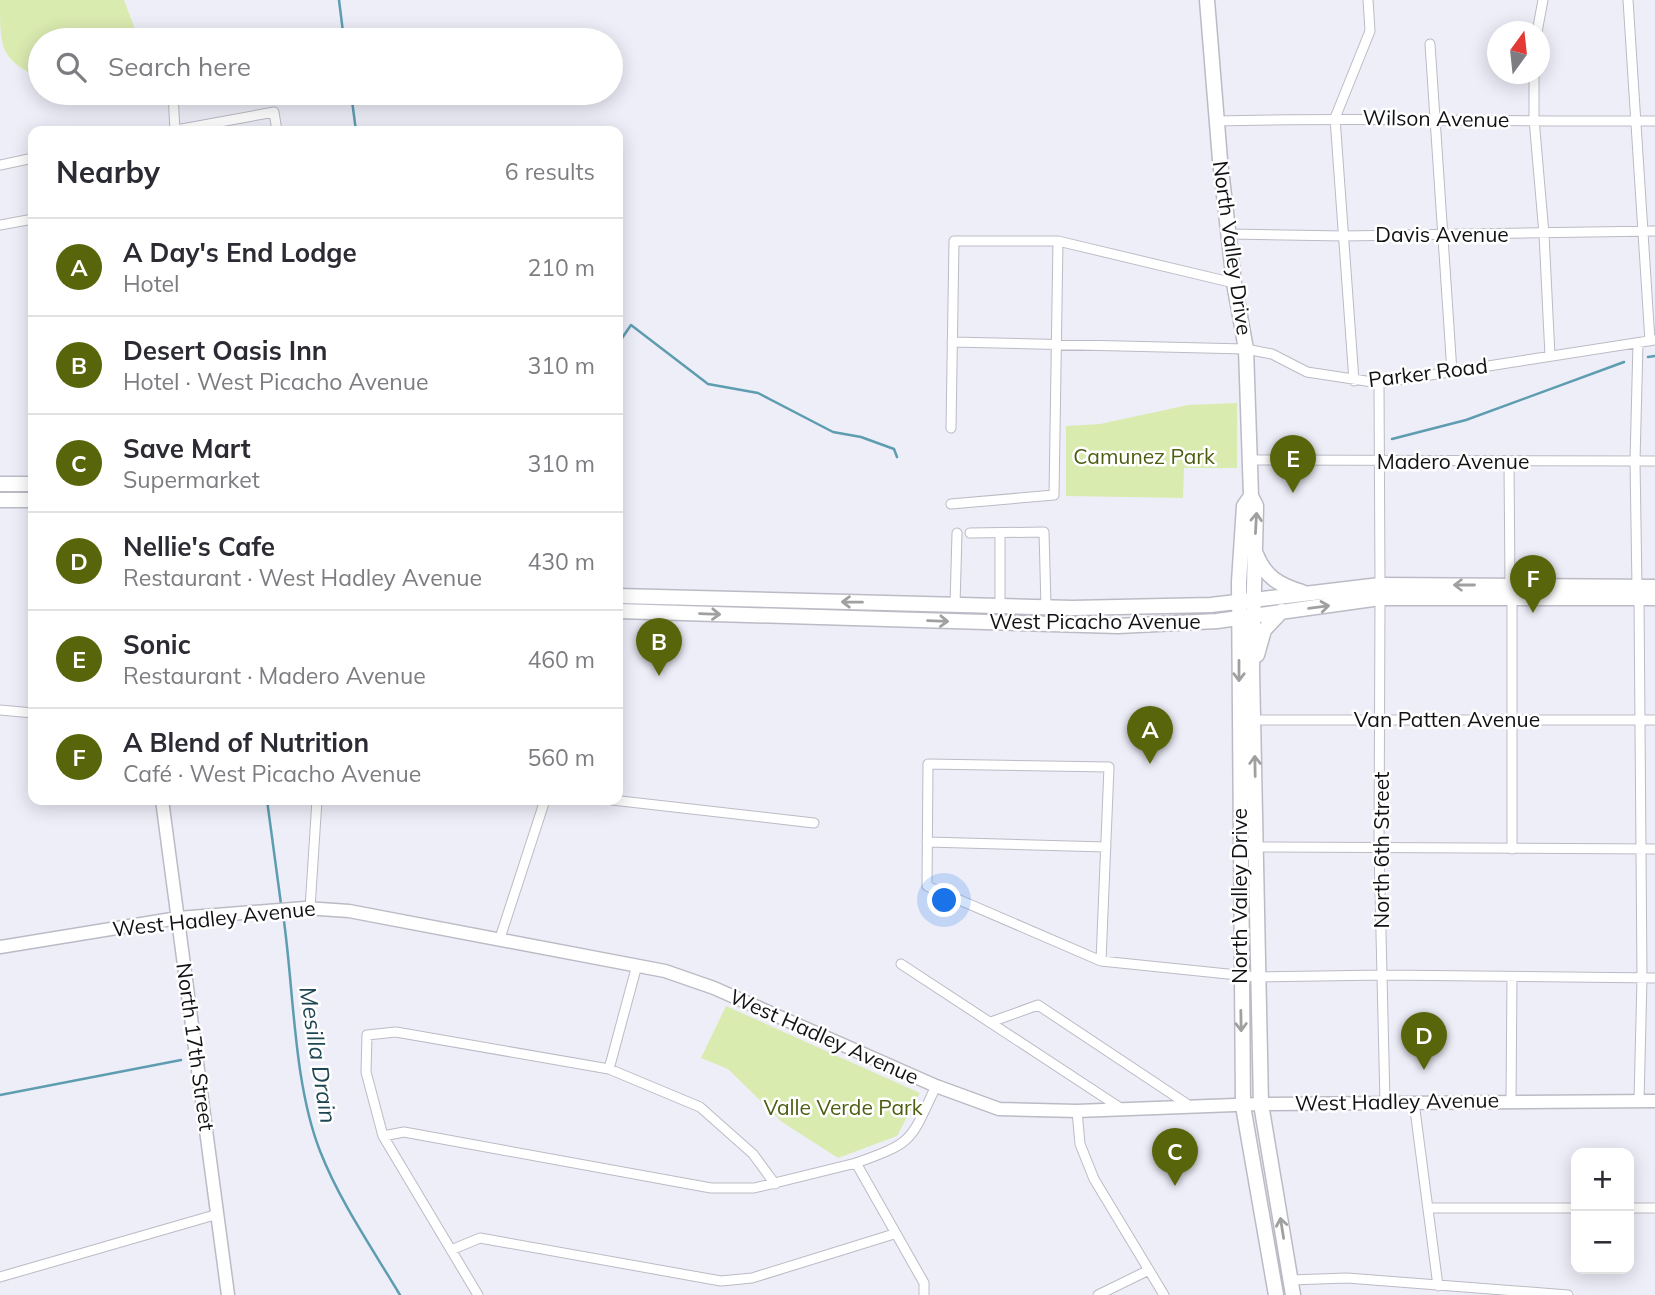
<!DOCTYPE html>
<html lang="en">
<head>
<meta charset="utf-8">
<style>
  :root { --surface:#fff; --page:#f7f7f7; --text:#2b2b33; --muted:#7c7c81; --line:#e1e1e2; --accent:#58650b }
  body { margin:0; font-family:Mulish,sans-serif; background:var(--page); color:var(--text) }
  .controls { position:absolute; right:21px; bottom:21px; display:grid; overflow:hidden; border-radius:14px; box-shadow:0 4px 18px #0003 }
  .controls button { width:63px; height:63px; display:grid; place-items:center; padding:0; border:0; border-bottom:2px solid var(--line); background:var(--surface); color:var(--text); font:35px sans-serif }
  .compass { position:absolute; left:1487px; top:21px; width:63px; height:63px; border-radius:50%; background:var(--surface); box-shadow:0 4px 18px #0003; rotate:15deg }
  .you { position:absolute; left:945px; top:901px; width:24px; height:24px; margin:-18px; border:5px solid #fff; border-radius:50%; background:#1a73e8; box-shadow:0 0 0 10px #1a73e833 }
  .badge { display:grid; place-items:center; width:46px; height:46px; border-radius:50%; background:var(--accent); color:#fff; font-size:23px; font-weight:700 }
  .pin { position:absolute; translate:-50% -58px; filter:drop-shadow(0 2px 4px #0008) }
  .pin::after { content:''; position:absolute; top:37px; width:24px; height:21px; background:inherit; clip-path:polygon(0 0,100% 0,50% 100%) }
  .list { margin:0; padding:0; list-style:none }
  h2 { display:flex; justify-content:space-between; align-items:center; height:91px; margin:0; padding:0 28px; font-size:30px }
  h2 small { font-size:23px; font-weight:400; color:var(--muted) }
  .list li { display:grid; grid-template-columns:46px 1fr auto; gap:21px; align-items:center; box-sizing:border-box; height:98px; padding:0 28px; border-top:2px solid var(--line) }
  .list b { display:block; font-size:26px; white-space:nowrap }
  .list p { margin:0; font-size:23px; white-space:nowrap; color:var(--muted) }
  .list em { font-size:23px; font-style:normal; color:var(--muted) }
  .icon { flex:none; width:38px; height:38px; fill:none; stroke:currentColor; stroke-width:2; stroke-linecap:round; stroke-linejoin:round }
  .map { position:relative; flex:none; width:1655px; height:1295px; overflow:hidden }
  .search { position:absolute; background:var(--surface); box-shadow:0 4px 18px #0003; left:28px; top:28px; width:595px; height:77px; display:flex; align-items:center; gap:18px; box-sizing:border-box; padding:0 24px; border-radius:38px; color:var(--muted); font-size:26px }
  .panel { position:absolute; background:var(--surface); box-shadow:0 4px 18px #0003; left:28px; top:126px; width:595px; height:679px; border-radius:14px }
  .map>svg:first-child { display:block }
</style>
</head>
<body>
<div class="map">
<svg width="1655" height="1295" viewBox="0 0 1655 1295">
  <rect width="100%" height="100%" fill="#eeeef9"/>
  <path fill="#daebb0" d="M0 0H124L139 40H40V78C0 59 0 48 0 0Z
    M1237 403V468H1184L1183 498 1066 496V426L1100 424 1188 405Z
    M726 1006 920 1093 897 1136 838 1158 782 1122 728 1069 701 1058Z"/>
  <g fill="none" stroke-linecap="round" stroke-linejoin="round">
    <path stroke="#5e9db0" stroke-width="2.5" d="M339 0 344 40
      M351 93 356 131
      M618 344 631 325 708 384 758 393 833 432 861 437 894 449 897 457
      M1648 357 1655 356
      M1392 439 1466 420 1624 362
      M267 800 281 904
      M283 914C294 988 293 1082 320 1151 340 1202 372 1248 400 1295
      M0 1095 181 1060"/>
    <defs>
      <path id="street" d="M1628 0 1650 341
        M1537 32 1543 0
        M1430 44 1452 372
        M1534 74V119L1544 234 1550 356
        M173 93 175 131
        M1216 121C1363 117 1509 122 1655 121
        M171 131 274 112 277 131
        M0 165 33 158
        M0 225 33 219
        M1229 234 1344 236 1655 231
        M952 342 1246 349 1272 354 1307 372 1379 383 1655 340
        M1354 381 1335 118 1370 31 1368 0
        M1379 383 1380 585
        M951 428 954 241H1058L1234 283
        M1251 460 1655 461
        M1509 462 1510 585
        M951 504 1054 495 1058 241
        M970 533 1044 532 1046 607
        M1637 587 1635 461 1638 343
        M1380 598 1379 848 1385 1103
        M955 605 957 533
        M1000 606V533
        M0 710 33 713
        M1251 720H1655
        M612 800 814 823
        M927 842 1106 847
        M1251 847 1655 849
        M1512 849V598
        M310 908 317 800
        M500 938 545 800
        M1101 961 1109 767 928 764 927 886 1101 961 1257 977 1384 975 1655 978
        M901 964 1122 1109
        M991 1022 1038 1005 1190 1106
        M609 1069 637 965
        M1511 1101 1512 977
        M1639 1101 1642 978 1639 598
        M1414 1102 1438 1286
        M1077 1111 1080 1144 1094 1179 1164 1295
        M383 1136 404 1132 711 1188H754L856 1163 924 1283V1295
        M856 1163C915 1142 910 1141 936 1086
        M1430 1208H1576
        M1629 1208H1655
        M451 1250 480 1238 721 1281 752 1278 894 1234
        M0 1277 218 1214
        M1290 1280 1347 1278 1568 1295
        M478 1295 383 1136 366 1072 367 1035 396 1032 609 1069 700 1107 753 1154 775 1184
        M1098 1295 1149 1270"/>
      <path id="secondary" d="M162 800 228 1295
        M0 947 178 918 305 908 349 911 665 971 714 988 936 1086 999 1109 1077 1111 1261 1104 1655 1101"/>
      <path id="primary" d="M1207 0 1220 160 1234 283 1246 349 1251 496 1256 506 1252 670 1261 1104 1293 1295
        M0 484H33
        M1251 496 1244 506 1239 582 1243 1106 1276 1295
        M0 500H33
        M1256 554C1265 577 1279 585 1302 592
        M618 596 1072 608 1211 605 1380 585 1655 587
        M618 611 1118 626 1217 621 1380 598H1655
        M1257 655 1264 630 1282 611"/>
    </defs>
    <use href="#street" stroke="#bbbbc5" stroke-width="11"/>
    <use href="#secondary" stroke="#bbbbc5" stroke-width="15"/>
    <use href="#primary" stroke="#bbbbc5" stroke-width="17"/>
    <use href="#street" stroke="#fff" stroke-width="9"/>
    <use href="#secondary" stroke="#fff" stroke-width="12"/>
    <use href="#primary" stroke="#fff" stroke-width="14"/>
  </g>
  <defs><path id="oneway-shaft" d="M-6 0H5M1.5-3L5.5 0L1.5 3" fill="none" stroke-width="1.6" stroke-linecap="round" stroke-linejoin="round" transform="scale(1.75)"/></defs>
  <g stroke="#a0a0a1">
    <use href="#oneway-shaft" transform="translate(1256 523) rotate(-87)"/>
    <use href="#oneway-shaft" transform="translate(1464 585) rotate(-180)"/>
    <use href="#oneway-shaft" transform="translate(852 602) rotate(-179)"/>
    <use href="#oneway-shaft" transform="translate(1319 607) rotate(-7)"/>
    <use href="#oneway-shaft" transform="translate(710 614) rotate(2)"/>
    <use href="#oneway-shaft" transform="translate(938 621) rotate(2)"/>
    <use href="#oneway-shaft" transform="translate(1239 671) rotate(90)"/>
    <use href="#oneway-shaft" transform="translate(1255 766) rotate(-91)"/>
    <use href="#oneway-shaft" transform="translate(1241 1021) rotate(89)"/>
    <use href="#oneway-shaft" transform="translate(1282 1228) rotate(-99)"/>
  </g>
  <g text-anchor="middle" stroke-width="5" stroke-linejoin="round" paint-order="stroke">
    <g font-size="21" fill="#121215" stroke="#fff">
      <text transform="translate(1436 119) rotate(1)" y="7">Wilson Avenue</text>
      <text x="1442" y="242">Davis Avenue</text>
      <text transform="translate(1232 248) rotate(82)" y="7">North Valley Drive</text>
      <text transform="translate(1428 373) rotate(-7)" y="7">Parker Road</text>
      <text x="1453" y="469">Madero Avenue</text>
      <text x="1095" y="629">West Picacho Avenue</text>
      <text x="1447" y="727">Van Patten Avenue</text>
      <text transform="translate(1382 850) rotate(-90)" y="7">North 6th Street</text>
      <text transform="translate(1240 896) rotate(-90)" y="7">North Valley Drive</text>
      <text transform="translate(214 919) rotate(-6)" y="7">West Hadley Avenue</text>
      <text transform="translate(824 1037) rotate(24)" y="7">West Hadley Avenue</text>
      <text transform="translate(195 1047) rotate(82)" y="7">North 17th Street</text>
      <text transform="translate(1397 1102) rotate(-1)" y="7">West Hadley Avenue</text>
    </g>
    <g font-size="21" fill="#4d5d11" stroke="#fff">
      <text x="1144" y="464">Camunez Park</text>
      <text x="843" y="1115">Valle Verde Park</text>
    </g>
    <g font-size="23" font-style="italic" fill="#1f4753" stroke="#fff">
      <text transform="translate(318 1055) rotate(81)" y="8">Mesilla Drain</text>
    </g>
  </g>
</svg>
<div class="controls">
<button>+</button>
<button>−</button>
</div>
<svg class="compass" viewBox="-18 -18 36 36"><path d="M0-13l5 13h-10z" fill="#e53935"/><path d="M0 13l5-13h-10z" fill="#7c7c81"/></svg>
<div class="you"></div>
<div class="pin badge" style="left:1150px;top:764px">A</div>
<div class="pin badge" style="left:659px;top:676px">B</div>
<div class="pin badge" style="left:1175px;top:1186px">C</div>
<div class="pin badge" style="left:1424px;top:1070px">D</div>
<div class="pin badge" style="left:1293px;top:493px">E</div>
<div class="pin badge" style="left:1533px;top:613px">F</div>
<div class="search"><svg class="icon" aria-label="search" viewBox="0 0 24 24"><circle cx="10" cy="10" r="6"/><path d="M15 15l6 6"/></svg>Search here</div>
<section class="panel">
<h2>Nearby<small>6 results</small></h2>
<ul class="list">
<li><span class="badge">A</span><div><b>A Day's End Lodge</b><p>Hotel</p></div><em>210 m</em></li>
<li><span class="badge">B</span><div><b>Desert Oasis Inn</b><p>Hotel · West Picacho Avenue</p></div><em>310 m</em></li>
<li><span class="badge">C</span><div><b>Save Mart</b><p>Supermarket</p></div><em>310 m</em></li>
<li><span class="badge">D</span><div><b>Nellie's Cafe</b><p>Restaurant · West Hadley Avenue</p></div><em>430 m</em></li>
<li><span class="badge">E</span><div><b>Sonic</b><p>Restaurant · Madero Avenue</p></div><em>460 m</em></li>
<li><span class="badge">F</span><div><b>A Blend of Nutrition</b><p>Café · West Picacho Avenue</p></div><em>560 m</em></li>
</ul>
</section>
</div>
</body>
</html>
